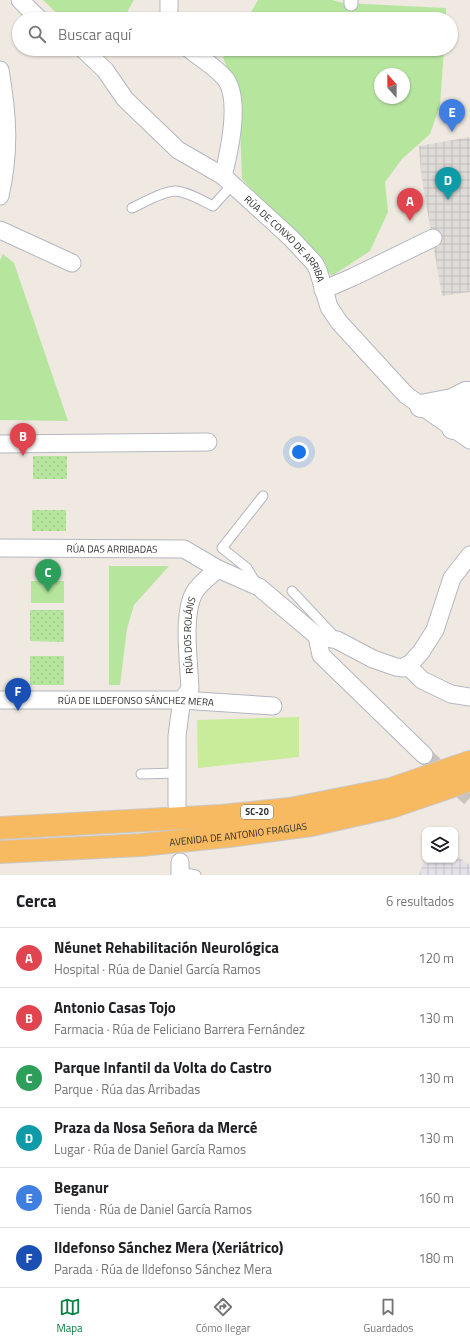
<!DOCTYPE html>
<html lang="es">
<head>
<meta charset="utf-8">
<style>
  :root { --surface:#fff; --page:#f6f6f6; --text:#202124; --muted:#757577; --line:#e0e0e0; --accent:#0b8043 }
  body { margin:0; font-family:"Titillium Web",sans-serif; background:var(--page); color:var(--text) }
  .controls { position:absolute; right:12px; bottom:12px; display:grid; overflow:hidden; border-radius:8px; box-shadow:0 1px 3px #0004 }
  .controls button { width:36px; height:36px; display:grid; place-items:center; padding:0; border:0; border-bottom:1px solid var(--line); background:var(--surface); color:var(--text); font:20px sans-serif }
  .compass { position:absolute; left:374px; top:68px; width:36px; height:36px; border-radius:50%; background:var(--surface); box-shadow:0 1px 3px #0004; rotate:339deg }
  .you { position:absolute; left:299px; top:452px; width:14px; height:14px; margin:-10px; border:3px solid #fff; border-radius:50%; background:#1a73e8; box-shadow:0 0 0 6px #1a73e833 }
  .badge { display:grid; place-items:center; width:26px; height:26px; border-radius:50%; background:var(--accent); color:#fff; font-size:13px; font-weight:700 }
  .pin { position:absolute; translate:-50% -33px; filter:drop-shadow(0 1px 2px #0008) }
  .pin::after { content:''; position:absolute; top:21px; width:14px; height:12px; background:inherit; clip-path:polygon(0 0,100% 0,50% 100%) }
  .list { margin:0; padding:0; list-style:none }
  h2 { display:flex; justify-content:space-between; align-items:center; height:52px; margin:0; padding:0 16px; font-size:17px }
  h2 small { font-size:13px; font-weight:400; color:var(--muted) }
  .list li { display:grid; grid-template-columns:26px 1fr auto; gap:12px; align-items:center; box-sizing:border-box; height:60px; padding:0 16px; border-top:1px solid var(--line) }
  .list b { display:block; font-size:15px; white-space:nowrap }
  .list p { margin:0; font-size:13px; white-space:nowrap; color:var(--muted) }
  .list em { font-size:13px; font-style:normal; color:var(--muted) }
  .icon { flex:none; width:22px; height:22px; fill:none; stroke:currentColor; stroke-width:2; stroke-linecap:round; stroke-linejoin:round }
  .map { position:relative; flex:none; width:470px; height:875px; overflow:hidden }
  .search { position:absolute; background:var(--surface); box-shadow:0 1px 3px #0004; left:12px; right:12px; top:12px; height:44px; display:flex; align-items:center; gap:10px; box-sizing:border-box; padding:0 14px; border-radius:22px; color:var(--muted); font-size:15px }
  .sheet { height:412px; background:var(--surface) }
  nav { display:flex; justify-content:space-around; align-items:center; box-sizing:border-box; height:56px; border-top:1px solid var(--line); background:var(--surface); font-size:11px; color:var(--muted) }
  nav a { display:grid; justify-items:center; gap:2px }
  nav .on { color:var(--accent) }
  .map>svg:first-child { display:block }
</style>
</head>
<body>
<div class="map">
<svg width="470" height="875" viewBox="0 0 470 875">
  <defs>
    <pattern id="industrial-grid" width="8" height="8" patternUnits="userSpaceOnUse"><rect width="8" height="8" fill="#e3e1e8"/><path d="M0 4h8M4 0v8" fill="none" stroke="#c3c1c7"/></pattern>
    <pattern id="garden-dots" width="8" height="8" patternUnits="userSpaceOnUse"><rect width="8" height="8" fill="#b6e59e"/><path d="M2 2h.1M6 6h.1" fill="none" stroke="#9dc588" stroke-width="1.8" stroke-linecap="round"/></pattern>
    <pattern id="plaza-grid" width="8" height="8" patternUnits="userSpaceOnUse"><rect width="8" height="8" fill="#dfdcd8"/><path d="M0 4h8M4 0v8" fill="none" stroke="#c0bdba"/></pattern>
  </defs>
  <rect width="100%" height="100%" fill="#efe9e1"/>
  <path fill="url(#industrial-grid)" d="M455 855 470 865V875H419L425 857V860H455Z"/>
  <path fill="#b6e59e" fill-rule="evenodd" d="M43 0H134L123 19H63Z
    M258 0H332L343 3 446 8V19H247Z
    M229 49H444L440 105 430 134 402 159 385 182 388 212 370 251 332 276 242 179 239 96 223 58ZM380 74H404V98H380Z
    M3 254 14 263 68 421 0 420V260Z
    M109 566H169L134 605 127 629 120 685H109Z
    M31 581H64V603H31Z"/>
  <path fill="url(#garden-dots)" d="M33 456H67V479H33Z
    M32 510H66V531H32Z
    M30 610H64V642L30 641Z
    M30 656H64V685H30Z"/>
  <path fill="#c9ec9a" d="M299 717V757L198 768 197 720Z"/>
  <path fill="url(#plaza-grid)" d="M470 137V292L442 296 421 174 419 146Z"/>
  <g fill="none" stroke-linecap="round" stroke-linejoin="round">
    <path stroke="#c8c4bd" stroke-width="17" stroke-dasharray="17 8" stroke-linecap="butt" d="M424 755 470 798"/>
    <defs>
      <path id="service" d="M132 208C145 202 161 192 175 191 186 191 203 201 213 206L232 185
        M257 585 247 568 222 548 263 496
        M292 591 335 637
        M141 774 177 773
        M180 872 196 875"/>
      <path id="pedestrian" d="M351 4V0"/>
      <g id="minor">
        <path d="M20 0 39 19"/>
        <path d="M169 0V19"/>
        <path id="s1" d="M83 49 105 70 125 99 178 150 223 176 291 238 315 264 318 270 329 307 339 322 406 395 470 440"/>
        <path d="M189 49C200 58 219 69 227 81 240 103 229 153 223 176"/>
        <path d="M0 70C8 116 10 151 0 196"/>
        <path d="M0 230 72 263"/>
        <path d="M323 290 353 277 433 238"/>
        <path d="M0 444 208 442"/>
        <path id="s2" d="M0 548 184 549 218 569 259 587 317 636 337 640 373 659 396 667 404 668 409 665 421 652 435 630 452 578 470 555"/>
        <path d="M317 636 321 655 424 755"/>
        <path d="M407 665 422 680 451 694 470 697"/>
        <path id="s3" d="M0 700H182L273 706"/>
        <path id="s4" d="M177 805V736L180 713 182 700 190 689C189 663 182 615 194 593 199 584 210 576 218 569"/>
        <path d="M180 862V875"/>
      </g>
      <path id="tertiary" d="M470 396C458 407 452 411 453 428L462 423 470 411
        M421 406 452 400 466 393H470"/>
      <g id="trunk">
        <path d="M0 828 221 816 290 809 391 789 470 762"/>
        <path id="s5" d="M0 852 141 845 228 836 311 825 391 807 470 780"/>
      </g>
    </defs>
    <use href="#service" stroke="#b4b7c1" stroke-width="11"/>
    <use href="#pedestrian" stroke="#b4b7c1" stroke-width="15"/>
    <use href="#minor" stroke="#b4b7c1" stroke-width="19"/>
    <use href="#tertiary" stroke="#b4b7c1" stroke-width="24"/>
    <use href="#trunk" stroke="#c9c9c9" stroke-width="24"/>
    <use href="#service" stroke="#fff" stroke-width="9"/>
    <use href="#pedestrian" stroke="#fff" stroke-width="13"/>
    <use href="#minor" stroke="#fff" stroke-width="17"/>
    <use href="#tertiary" stroke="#fff" stroke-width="22"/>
    <use href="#trunk" stroke="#f8ba60" stroke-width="22"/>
  </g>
  <g text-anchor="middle" stroke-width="3" stroke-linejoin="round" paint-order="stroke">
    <rect fill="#fff" stroke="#6d6d6d" stroke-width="1" x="241" y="805" width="32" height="14" rx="3"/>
    <g font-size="9" font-weight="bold" fill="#2e2e2e">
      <text x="257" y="815">SC-20</text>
    </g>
    <g font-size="10" fill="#2e2e2e" stroke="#fff">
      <text dy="4" stroke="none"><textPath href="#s1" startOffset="280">RÚA DE CONXO DE ARRIBA</textPath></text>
      <text dy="4" stroke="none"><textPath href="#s2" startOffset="112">RÚA DAS ARRIBADAS</textPath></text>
      <text dy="4" stroke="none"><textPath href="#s4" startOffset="173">RÚA DOS ROLÁNS</textPath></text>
      <text dy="4" stroke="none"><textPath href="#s3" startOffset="136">RÚA DE ILDEFONSO SÁNCHEZ MERA</textPath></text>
      <text dy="4" stroke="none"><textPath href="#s5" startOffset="239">AVENIDA DE ANTONIO FRAGUAS</textPath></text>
    </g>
  </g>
</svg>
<div class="controls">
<button><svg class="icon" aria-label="layers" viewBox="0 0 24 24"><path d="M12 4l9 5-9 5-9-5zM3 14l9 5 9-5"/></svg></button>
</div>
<svg class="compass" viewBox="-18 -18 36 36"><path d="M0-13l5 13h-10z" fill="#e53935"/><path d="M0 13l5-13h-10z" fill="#757577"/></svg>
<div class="you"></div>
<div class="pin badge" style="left:410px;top:221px;background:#e0444e">A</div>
<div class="pin badge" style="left:23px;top:456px;background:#e0444e">B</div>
<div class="pin badge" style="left:48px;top:592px;background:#2e9e5b">C</div>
<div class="pin badge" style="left:448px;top:200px;background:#0f9aa8">D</div>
<div class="pin badge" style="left:452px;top:132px;background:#3f7fe0">E</div>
<div class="pin badge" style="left:18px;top:711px;background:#1a4fb4">F</div>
<div class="search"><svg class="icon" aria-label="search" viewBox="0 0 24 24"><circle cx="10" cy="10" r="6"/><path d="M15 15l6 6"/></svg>Buscar aquí</div>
</div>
<section class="sheet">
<h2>Cerca<small>6 resultados</small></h2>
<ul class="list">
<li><span class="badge" style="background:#e0444e">A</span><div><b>Néunet Rehabilitación Neurológica</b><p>Hospital · Rúa de Daniel García Ramos</p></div><em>120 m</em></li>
<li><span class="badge" style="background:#e0444e">B</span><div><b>Antonio Casas Tojo</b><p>Farmacia · Rúa de Feliciano Barrera Fernández</p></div><em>130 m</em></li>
<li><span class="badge" style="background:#2e9e5b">C</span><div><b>Parque Infantil da Volta do Castro</b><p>Parque · Rúa das Arribadas</p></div><em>130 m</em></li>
<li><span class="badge" style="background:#0f9aa8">D</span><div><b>Praza da Nosa Señora da Mercé</b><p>Lugar · Rúa de Daniel García Ramos</p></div><em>130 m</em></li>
<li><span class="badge" style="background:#3f7fe0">E</span><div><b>Beganur</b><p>Tienda · Rúa de Daniel García Ramos</p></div><em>160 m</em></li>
<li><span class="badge" style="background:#1a4fb4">F</span><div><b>Ildefonso Sánchez Mera (Xeriátrico)</b><p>Parada · Rúa de Ildefonso Sánchez Mera</p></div><em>180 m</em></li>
</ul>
</section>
<nav>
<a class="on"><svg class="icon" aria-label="map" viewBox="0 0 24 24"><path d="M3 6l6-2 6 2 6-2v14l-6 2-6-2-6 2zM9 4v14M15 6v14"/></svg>Mapa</a>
<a><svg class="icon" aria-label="directions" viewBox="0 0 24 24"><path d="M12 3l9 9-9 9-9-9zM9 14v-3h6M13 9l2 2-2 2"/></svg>Cómo llegar</a>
<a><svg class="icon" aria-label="saved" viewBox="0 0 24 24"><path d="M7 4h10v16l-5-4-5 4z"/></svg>Guardados</a>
</nav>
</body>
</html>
